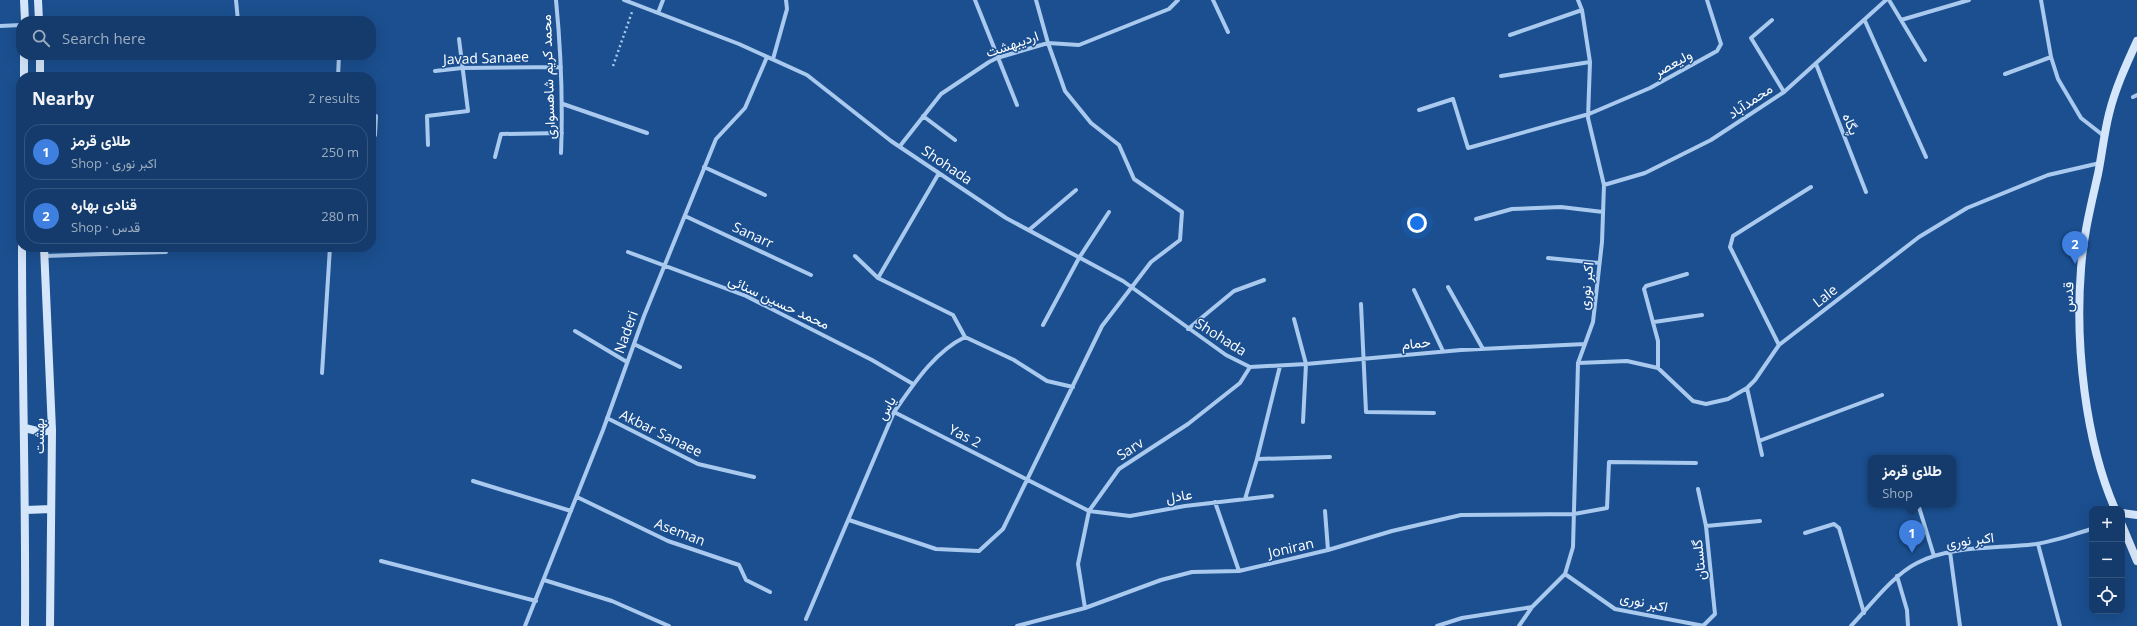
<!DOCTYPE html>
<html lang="en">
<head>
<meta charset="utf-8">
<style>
  :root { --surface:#143b6b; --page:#1d4271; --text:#f1f3f6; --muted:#9dadc1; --line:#33557e; --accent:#8bbbb9 }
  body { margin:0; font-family:"Open Sans",Vazirmatn,sans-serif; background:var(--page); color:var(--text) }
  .controls { position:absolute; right:12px; bottom:12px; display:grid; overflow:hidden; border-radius:8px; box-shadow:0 4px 16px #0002 }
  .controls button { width:36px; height:36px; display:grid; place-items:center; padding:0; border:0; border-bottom:1px solid var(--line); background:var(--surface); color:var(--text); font:20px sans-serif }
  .you { position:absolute; left:1417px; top:223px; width:14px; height:14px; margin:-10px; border:3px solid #fff; border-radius:50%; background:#1a73e8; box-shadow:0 0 0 6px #1a73e833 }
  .badge { display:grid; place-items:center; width:26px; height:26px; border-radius:50%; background:var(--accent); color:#fff; font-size:13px; font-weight:700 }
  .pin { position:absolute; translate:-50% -33px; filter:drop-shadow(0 1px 2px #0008) }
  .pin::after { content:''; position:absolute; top:21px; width:14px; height:12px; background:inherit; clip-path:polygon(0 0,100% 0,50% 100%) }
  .popup { position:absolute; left:1868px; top:455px; width:88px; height:52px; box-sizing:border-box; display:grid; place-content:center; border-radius:8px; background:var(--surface); filter:drop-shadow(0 1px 3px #0005); font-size:13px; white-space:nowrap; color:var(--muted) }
  .popup b { font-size:15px; color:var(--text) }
  .popup::after { content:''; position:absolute; left:50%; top:100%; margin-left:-8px; border:8px solid transparent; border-top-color:var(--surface) }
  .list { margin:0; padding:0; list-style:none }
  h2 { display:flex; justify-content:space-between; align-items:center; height:52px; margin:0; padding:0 16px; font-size:17px }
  h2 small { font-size:13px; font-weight:400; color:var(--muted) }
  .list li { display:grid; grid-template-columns:26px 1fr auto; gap:12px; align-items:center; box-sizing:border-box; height:56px; margin:0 8px 8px; padding:0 8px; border:1px solid var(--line); border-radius:16px }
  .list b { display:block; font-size:15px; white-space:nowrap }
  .list p { margin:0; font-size:13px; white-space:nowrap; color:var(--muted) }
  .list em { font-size:13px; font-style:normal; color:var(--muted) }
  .icon { flex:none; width:22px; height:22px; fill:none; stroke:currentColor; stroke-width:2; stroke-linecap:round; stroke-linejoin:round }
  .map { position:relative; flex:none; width:2137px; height:626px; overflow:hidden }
  .search { position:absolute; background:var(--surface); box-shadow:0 4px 16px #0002; left:16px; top:16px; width:360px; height:44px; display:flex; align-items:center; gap:10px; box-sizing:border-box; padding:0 14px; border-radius:16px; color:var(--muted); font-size:15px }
  .panel { position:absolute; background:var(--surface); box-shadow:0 4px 16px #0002; left:16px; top:72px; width:360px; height:180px; border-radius:16px }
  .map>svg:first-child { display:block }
</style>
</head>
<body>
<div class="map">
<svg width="2137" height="626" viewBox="0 0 2137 626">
  <rect width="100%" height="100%" fill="#1b4f8f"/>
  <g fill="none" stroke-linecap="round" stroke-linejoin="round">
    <path stroke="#a9c9ee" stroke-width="2.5" stroke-dasharray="2 3" stroke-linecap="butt" d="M613 66 632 12"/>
    <path stroke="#a9c9ee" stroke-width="4" d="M236 0 238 21
      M556 0C561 51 563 101 561 153
      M624 0 739 44 807 75 891 141 1006 218 1123 281 1226 355 1250 367 1306 364 1461 350 1585 344
      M975 0 1017 105
      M1213 0 1228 32
      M1889 0 1925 60
      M2041 0 2051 57 2058 79 2081 118 2104 136
      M658 13 663 0
      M1772 20 1751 38 1784 92
      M1901 20 1969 0
      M1865 21 1926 157
      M0 26 21 25
      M1510 35 1582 10
      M773 59 787 9 786 0
      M1816 64 1866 192
      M435 71 462 68 561 67
      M2005 74 2051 57
      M1501 76 1590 62
      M338 77 339 55
      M2133 97 2137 95
      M563 104 647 133
      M1419 110 1453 99 1468 148 1589 114 1650 88 1717 51 1721 44 1707 0
      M923 116 955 140
      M371 142 375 135 376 116
      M428 145 427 116 468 111 459 39
      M900 146 941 94 989 62 997 58 1048 43 1079 45 1169 9 1178 0
      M495 157 501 134 562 133
      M704 167 765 195
      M1604 185 1645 173 1711 140 1784 92 1886 0
      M685 216 811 275
      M1476 219 1512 209 1561 207 1603 212
      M1029 230 1076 190
      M132 247 131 253 166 252
      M628 252 746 296 872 360 913 384
      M45 256 131 253
      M855 256 878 278 953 315 965 337
      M1548 258 1599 263
      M878 278 939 173
      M1448 287 1483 349
      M1414 290 1443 351
      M1361 304 1366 412 1434 413
      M1294 319 1306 364 1303 422
      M1654 322 1702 315
      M1043 325 1079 258 1109 212
      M1188 329 1234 291 1264 280
      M575 331 627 362
      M634 344 680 367
      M1779 345 1730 247 1733 236 1811 187
      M1578 363 1627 361 1658 368 1693 401 1706 404 1728 399 1747 388 1755 380 1779 345 1919 237 1967 208 2048 175 2100 163
      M1280 366 1257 459 1330 457
      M1658 368V341L1644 289 1646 286 1687 274
      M322 373 330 247
      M1747 388 1762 455
      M894 412 1089 511 1130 516 1185 506 1272 496
      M607 418 698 464 754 477
      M1759 441 1882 395
      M473 481 571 511
      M1698 489 1706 526 1715 614 1703 626
      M577 497 668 541 739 565 746 580 770 592
      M1245 499 1257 459
      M1215 502 1239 571
      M1918 504 1934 556
      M1325 511 1328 550
      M849 520 936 549 979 551 1003 529 1102 326 1151 262 1180 240 1182 212 1134 179 1119 145 1091 123 1065 91 1048 43 1036 0
      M1706 526 1760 521
      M1805 533 1834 524 1839 528 1864 613
      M2038 544 2060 626
      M1950 552 1960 626
      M381 561 536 601
      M1565 574 1615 609 1704 626
      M1897 576 1907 610 1908 626
      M544 580 612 601 669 626
      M1085 608 1078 564 1089 511 1119 469 1188 424 1240 383 1250 367
      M806 619 894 412C913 385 934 352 965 337L1014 360 1047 381 1073 387
      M525 626 603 430 644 316 716 139 745 108 767 57
      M1017 626 1085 608 1161 580 1192 572 1239 571 1328 550 1392 531 1461 515 1574 514 1607 508 1609 462 1696 463
      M1437 626 1462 618 1532 607
      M1519 626 1532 607 1565 574 1573 547 1578 363 1593 322 1602 242 1604 185 1588 118 1590 62 1582 10 1578 0
      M1851 626C1870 606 1893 575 1917 563 1952 545 1997 549 2036 544 2055 541 2074 534 2092 529"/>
    <path stroke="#d6e6fa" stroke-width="8" d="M24 0 25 21
      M38 0 39 21
      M40 55V77
      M24 77V55
      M22 247C22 373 26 500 25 626
      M44 247 52 430 50 626
      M25 428 41 432 52 430
      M2115 509C2085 440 2075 344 2081 269 2083 237 2091 205 2098 174 2102 154 2104 134 2109 114 2115 89 2126 65 2137 41
      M26 510 51 509
      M2122 513 2137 515
      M2122 525 2137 561"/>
  </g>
  <g text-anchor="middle" stroke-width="3" stroke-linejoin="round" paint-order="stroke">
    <g font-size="14" fill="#fff" stroke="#1b4f8f">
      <text transform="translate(1012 44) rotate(-19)" y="5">اردیبهشت</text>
      <text transform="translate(486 58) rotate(-2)" y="5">Javad Sanaee</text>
      <text transform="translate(1673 63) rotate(-29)" y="5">ولیعصر</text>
      <text transform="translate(548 77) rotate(-92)" y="5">محمد کریم شاهسواری</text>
      <text transform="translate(1750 101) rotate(-34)" y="5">محمدآباد</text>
      <text transform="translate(1851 124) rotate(68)" y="5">پگاه</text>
      <text transform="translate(947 165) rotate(34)" y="5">Shohada</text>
      <text transform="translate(753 235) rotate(25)" y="5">Sanarr</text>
      <text transform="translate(1586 286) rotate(-84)" y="5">اکبر نوری</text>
      <text transform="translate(1825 296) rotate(-38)" y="5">Lale</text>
      <text transform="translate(2068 297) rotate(-89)" y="5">قدس</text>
      <text transform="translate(779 302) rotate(25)" y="5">محمد حسین سنائی</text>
      <text transform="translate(626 332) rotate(-70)" y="5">Naderi</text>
      <text transform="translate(1221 337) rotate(32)" y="5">Shohada</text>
      <text transform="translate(1416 343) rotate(-6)" y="5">حمام</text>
      <text transform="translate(886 408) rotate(-61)" y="5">یاس</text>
      <text transform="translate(661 433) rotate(26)" y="5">Akbar Sanaee</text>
      <text transform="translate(39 436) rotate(-90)" y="5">بهشت</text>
      <text transform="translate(965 436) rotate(27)" y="5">Yas 2</text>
      <text transform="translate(1130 449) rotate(-33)" y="5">Sarv</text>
      <text transform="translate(1179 496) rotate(-9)" y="5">عادل</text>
      <text transform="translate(680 532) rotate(21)" y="5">Aseman</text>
      <text transform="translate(1970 540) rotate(-7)" y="5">اکبر نوری</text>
      <text transform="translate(1291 548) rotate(-13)" y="5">Joniran</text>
      <text transform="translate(1699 560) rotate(-96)" y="5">گلستان</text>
      <text transform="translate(1644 602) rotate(13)" y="5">اکبر نوری</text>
    </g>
  </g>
</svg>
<div class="controls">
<button>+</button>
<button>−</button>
<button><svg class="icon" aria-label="locate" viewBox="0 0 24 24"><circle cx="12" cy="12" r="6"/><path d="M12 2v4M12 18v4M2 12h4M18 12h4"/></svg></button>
</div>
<div class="you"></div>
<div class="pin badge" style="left:1912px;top:553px;background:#3f7fe0">1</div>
<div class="popup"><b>طلای قرمز</b>Shop</div>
<div class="pin badge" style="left:2075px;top:264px;background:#3f7fe0">2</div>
<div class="search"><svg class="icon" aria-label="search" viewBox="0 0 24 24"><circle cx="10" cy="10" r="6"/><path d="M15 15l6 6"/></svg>Search here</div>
<section class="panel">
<h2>Nearby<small>2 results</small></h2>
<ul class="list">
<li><span class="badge" style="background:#3f7fe0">1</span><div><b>طلای قرمز</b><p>Shop · اکبر نوری</p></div><em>250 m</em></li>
<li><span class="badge" style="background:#3f7fe0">2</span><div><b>قنادی بهاره</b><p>Shop · قدس</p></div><em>280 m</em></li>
</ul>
</section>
</div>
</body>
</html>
